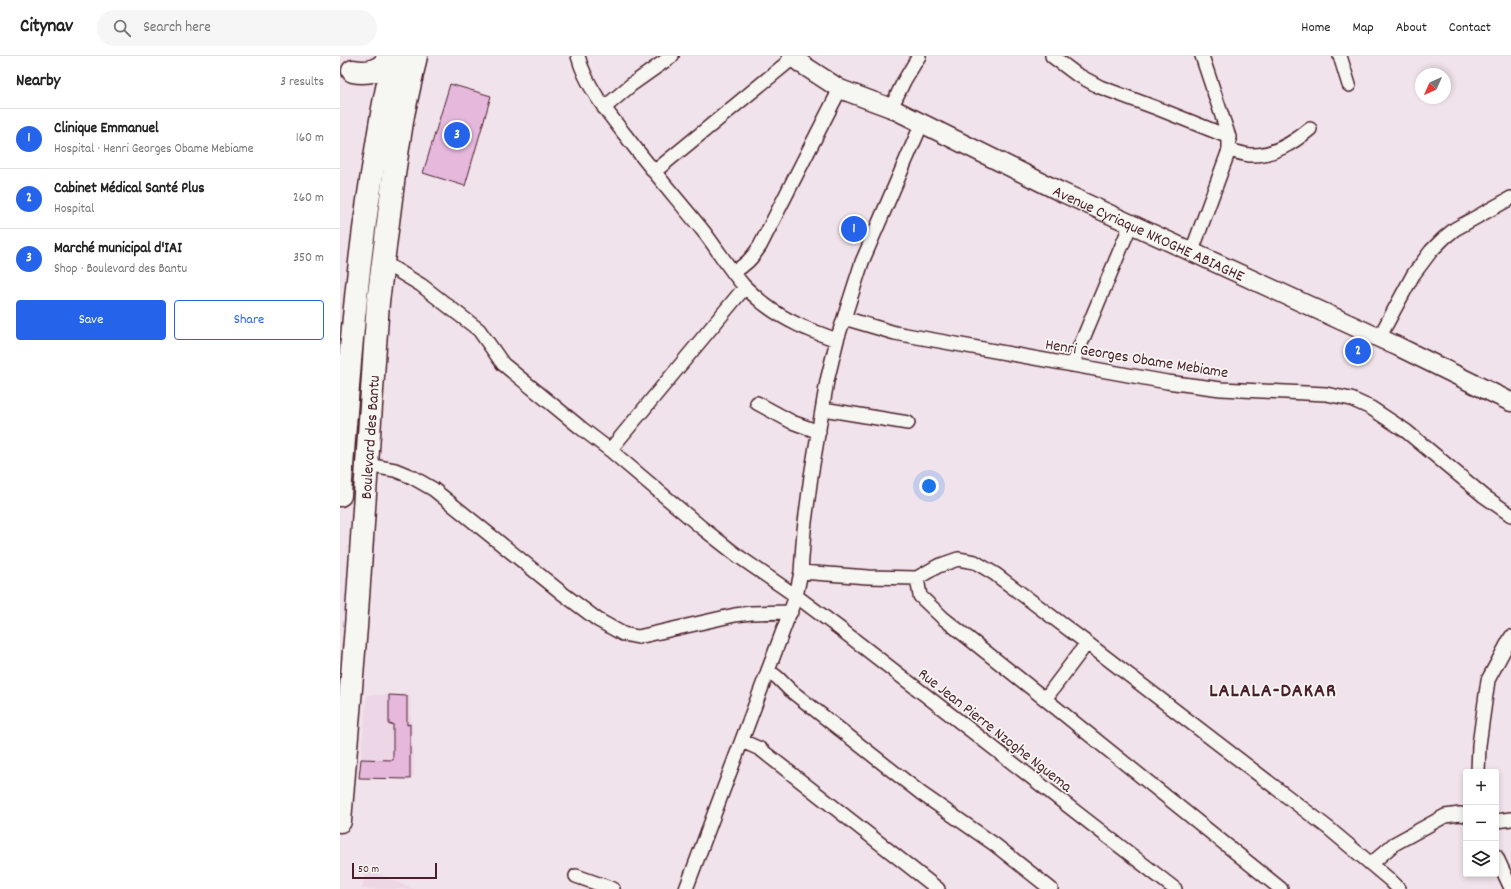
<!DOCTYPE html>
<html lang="en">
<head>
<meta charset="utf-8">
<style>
  :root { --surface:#fff; --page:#f6f6f6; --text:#222; --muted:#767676; --line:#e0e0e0; --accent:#2563eb }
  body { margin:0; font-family:Dekko,sans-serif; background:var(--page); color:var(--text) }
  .controls { position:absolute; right:12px; bottom:12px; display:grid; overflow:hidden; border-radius:4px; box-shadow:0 2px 6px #0003 }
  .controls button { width:36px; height:36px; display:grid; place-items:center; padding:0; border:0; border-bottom:1px solid var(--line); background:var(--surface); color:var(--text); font:20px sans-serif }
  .compass { position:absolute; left:1075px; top:12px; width:36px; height:36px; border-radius:50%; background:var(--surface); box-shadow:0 2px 6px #0003; rotate:225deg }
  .scale { position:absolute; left:12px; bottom:10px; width:85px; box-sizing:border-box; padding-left:4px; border:2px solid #4a1f2b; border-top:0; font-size:11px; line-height:14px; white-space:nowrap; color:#4a1f2b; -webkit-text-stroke:3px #f6f6f2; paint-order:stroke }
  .you { position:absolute; left:589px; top:430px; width:14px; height:14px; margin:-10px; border:3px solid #fff; border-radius:50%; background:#1a73e8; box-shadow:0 0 0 6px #1a73e833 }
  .badge { display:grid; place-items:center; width:26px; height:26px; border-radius:50%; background:var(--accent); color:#fff; font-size:13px; font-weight:700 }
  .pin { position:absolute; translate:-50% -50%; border:2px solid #fff; box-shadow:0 1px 4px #0006 }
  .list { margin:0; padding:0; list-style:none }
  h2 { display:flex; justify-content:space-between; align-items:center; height:52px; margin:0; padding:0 16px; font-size:17px }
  h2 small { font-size:13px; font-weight:400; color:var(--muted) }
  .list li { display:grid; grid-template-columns:26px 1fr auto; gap:12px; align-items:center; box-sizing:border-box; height:60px; padding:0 16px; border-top:1px solid var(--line) }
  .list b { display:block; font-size:15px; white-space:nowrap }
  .list p { margin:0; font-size:13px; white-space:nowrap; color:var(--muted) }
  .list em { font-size:13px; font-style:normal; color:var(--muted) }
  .actions { display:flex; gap:8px; padding:12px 16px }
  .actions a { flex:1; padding:9px 0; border:1px solid var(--accent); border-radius:4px; text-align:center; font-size:14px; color:var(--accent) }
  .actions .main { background:var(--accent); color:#fff }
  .icon { flex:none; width:22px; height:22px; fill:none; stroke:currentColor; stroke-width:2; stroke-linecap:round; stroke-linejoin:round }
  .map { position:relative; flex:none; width:1171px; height:833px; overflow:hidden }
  header { display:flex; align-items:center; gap:24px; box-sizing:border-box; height:56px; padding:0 20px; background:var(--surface); border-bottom:1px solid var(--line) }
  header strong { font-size:19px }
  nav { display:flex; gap:22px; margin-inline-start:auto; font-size:14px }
  .search { width:280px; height:36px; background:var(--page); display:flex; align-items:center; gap:10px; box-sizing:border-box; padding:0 14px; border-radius:22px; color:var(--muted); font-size:15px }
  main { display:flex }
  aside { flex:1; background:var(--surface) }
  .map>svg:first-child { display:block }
</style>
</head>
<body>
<header>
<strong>Citynav</strong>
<div class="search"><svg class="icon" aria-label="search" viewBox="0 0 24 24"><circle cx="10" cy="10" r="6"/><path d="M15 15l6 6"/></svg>Search here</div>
<nav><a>Home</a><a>Map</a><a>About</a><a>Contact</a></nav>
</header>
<main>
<aside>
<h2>Nearby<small>3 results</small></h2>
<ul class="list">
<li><span class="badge">1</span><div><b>Clinique Emmanuel</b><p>Hospital · Henri Georges Obame Mebiame</p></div><em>160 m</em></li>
<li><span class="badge">2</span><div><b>Cabinet Médical Santé Plus</b><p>Hospital</p></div><em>260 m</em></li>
<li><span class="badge">3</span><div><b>Marché municipal d'IAI</b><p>Shop · Boulevard des Bantu</p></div><em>350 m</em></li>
</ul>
<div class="actions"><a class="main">Save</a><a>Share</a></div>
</aside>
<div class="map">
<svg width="1171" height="833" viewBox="0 0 1171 833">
  <rect width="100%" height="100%" fill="#f1e3eb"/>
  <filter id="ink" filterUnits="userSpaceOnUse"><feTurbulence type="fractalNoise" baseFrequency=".025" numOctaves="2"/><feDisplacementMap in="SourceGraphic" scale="8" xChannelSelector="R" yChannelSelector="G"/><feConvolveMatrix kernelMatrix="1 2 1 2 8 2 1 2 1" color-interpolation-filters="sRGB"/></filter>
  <g filter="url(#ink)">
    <path fill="#edd6e6" d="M27 639H70L74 719 70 723 19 722Z
      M26 813 74 833H22Z"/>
    <path fill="#e5b8dc" stroke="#4a1f2b" d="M110 28 151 40 125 130 83 117Z
      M49 639 67 640V669L70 668V723L19 722 21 703 53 704V668L49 669Z"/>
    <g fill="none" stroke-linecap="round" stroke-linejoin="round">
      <defs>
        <path id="street" d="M238 0C246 30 267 56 286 80 311 113 338 144 364 176 378 194 389 213 404 230 410 236 417 242 424 248 447 266 469 274 497 284
          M712 0 736 18 760 31 819 53 889 81
          M1000 0 1009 29
          M264 52 291 29 332 0
          M551 52 564 25 579 0
          M889 94C896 96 903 98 910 99 933 100 953 87 970 73
          M314 116 453 2
          M852 195 889 94V81L862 0
          M43 206 81 229 139 274 163 308 241 372 270 394 361 471 398 500 456 540 499 572 835 833
          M393 216C405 210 412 202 420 190L500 33
          M504 262 555 277 827 326 881 333 986 338 1011 343 1031 352 1066 375 1144 440 1171 459
          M1039 282 1073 219 1091 195 1104 182 1115 173 1171 142
          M732 309 791 168
          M417 347 452 366 479 376
          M483 353 568 367
          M270 394 405 231
          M27 409 55 414 72 421 93 433 222 537 258 564 283 578 298 581 395 559 411 557 451 556
          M461 516 528 521 577 522 598 510 618 503 635 506 655 518 747 587 987 771 1050 824 1059 833
          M577 522 580 540 603 562 705 643
          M747 587 705 643 941 833
          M428 614 438 622 450 634 531 698 582 738 654 788 711 833
          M402 685 420 693 598 833
          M1138 716 1139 689 1148 624 1171 581
          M1156 765 1171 763
          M1156 800 1171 832
          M1031 808 1054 788 1105 760 1120 758 1126 759
          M236 820 273 833
          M346 833 456 540 461 516 464 474 471 420 487 325 497 284 522 206 582 67"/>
        <g id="secondary">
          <path id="s1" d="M451 0 463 9 500 33 551 52 719 135 1059 291 1171 346"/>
        </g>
        <g id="highway">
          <path d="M13 15C26 18 44 15 49 0"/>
          <path d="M0 439C8 324 16 208 36 95 41 63 46 31 55 0"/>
          <path id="s2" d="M0 765 16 571 38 246 55 111 63 59 76 0"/>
        </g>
      </defs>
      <use href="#street" stroke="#4a1f2b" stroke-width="16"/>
      <use href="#secondary" stroke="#4a1f2b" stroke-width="21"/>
      <use href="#highway" stroke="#4a1f2b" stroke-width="25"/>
      <use href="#street" stroke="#f6f6f2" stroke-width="13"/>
      <use href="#secondary" stroke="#f6f6f2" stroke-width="18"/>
      <use href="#highway" stroke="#f6f6f2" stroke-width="22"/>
    </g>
  </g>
  <g text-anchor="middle" stroke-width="3.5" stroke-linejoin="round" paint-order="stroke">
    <g font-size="16" fill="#4a1f2b" stroke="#f6f6f2">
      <text dy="6" stroke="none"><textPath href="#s1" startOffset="400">Avenue Cyriaque NKOGHE ABIAGHE</textPath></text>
      <text transform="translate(797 301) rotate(9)" y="6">Henri Georges Obame Mebiame</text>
      <text dy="6" stroke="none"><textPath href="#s2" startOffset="385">Boulevard des Bantu</textPath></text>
      <text transform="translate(656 673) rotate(38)" y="6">Rue Jean Pierre Nzoghe Nguema</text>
    </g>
    <g font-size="20" font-weight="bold" letter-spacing="1" fill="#4a1f2b" stroke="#f6f6f2">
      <text x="933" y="640">LALALA-DAKAR</text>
    </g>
  </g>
</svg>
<div class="controls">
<button>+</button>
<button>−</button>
<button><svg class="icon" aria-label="layers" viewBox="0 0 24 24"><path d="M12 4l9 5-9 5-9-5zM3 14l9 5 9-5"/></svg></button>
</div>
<svg class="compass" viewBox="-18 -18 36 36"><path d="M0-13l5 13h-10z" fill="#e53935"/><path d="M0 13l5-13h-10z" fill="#767676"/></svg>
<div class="scale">50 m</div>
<div class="you"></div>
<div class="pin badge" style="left:514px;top:173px">1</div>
<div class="pin badge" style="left:1018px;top:295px">2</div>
<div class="pin badge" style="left:117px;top:79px">3</div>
</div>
</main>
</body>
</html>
